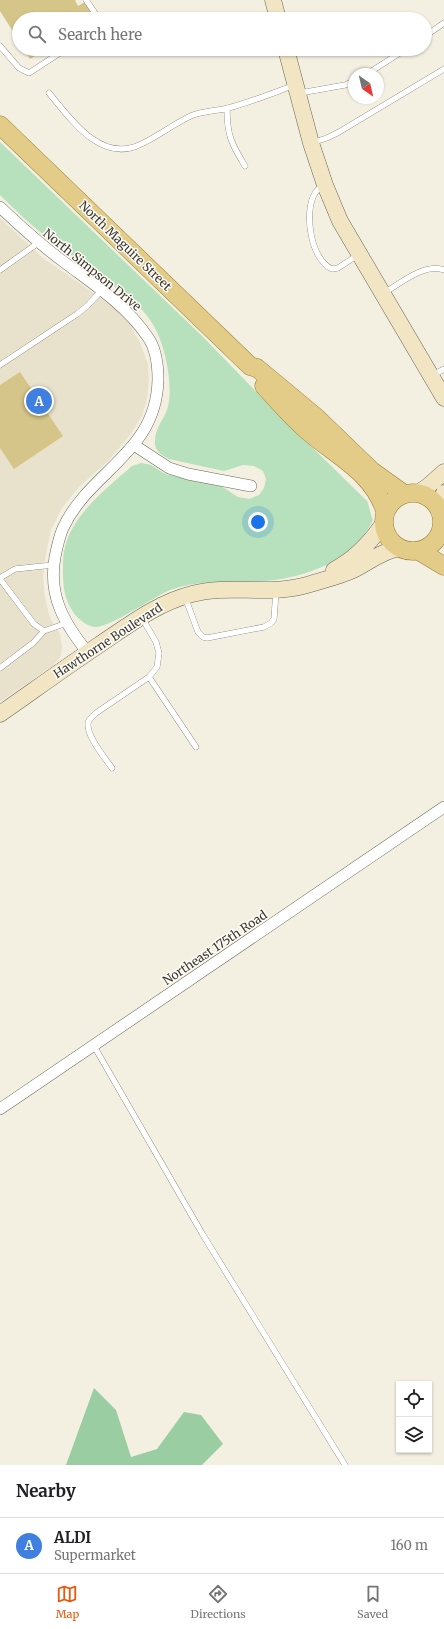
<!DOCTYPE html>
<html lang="en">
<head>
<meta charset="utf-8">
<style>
  :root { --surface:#fff; --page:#f2f2f2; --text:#202124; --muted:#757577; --line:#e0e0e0; --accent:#ea580c }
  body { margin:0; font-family:Merriweather,serif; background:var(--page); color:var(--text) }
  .controls { position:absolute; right:12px; bottom:12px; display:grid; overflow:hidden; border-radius:0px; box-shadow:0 1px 3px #0004 }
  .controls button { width:36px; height:36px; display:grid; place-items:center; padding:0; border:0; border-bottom:1px solid var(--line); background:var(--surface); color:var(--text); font:20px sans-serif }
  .compass { position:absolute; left:348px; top:68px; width:36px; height:36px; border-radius:50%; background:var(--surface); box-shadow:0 1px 3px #0004; rotate:146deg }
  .you { position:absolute; left:258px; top:522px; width:14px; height:14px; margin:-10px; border:3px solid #fff; border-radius:50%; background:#1a73e8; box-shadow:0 0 0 6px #1a73e833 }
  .badge { display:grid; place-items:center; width:26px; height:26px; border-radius:50%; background:var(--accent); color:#fff; font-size:13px; font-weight:700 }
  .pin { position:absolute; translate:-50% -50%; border:2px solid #fff; box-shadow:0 1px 4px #0006 }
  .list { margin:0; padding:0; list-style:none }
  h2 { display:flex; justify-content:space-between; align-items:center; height:52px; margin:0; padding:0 16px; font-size:17px }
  h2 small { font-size:13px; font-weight:400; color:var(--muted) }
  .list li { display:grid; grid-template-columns:26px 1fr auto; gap:12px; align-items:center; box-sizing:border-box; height:56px; padding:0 16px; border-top:1px solid var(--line) }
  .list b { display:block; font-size:15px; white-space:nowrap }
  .list p { margin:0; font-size:13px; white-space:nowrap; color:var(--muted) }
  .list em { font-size:13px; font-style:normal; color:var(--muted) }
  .icon { flex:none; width:22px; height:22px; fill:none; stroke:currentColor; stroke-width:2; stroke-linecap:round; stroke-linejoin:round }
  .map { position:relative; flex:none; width:444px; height:1465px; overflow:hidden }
  .search { position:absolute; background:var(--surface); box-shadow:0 1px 3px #0004; left:12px; right:12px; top:12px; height:44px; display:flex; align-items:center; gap:10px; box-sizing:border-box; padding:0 14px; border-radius:22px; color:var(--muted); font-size:15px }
  .sheet { height:108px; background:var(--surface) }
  nav { display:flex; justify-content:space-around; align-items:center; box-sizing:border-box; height:56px; border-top:1px solid var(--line); background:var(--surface); font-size:11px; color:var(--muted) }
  nav a { display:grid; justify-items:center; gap:2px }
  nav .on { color:var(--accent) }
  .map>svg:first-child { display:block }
</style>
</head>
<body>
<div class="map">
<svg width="444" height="1465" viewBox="0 0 444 1465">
  <rect width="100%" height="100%" fill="#f3efe1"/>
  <path fill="#e8e2cd" d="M0 218 43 258 118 310 130 325 140 343 148 364 149 381 147 399 142 416 130 435 108 461 80 486 62 508 51 530 46 553 43 576 45 598 50 618 60 634 62 646 61 656 54 665 0 702Z"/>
  <path fill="#b6e1bc" d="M0 142 201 335 277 413 367 501C370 508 370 514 373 520 355 557 314 575 274 580 239 584 204 578 170 590 153 597 108 629 94 627 81 624 71 612 67 600 63 589 63 579 63 568 63 563 63 557 64 552 70 516 106 489 132 466L141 463 151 465 165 474 221 486 238 497 249 499 259 495 264 488 266 479 263 471 254 466 243 465 224 471 169 459C161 455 154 450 155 441 155 429 163 420 167 410 174 388 166 350 156 330 145 307 123 293 104 279 86 266 68 253 50 240 32 226 16 211 0 195Z"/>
  <path fill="#9acda1" d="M94 1388 116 1410 131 1457 157 1449 184 1412 201 1415 223 1444 202 1465H66Z"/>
  <path fill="#d6c588" d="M0 0H75L78 6 85 2 95 18 93 19H19V41L0 11Z
    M24 49H46L30 59Z
    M20 372 63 436 14 469 0 448V385Z"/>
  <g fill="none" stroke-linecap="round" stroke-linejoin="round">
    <defs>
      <path id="lane" d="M86 0 99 19
        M425 36 444 23
        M0 46 19 68 29 73 66 49
        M367 74 406 49
        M49 93C70 118 100 163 139 145 158 137 174 123 193 115 204 111 217 111 228 108 251 102 273 93 295 85
        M300 93 345 85 354 81
        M227 108C227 135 231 143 245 166
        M311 143 327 138 339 132 444 69
        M323 186C319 188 316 191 314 195 304 214 311 260 332 269L338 268 358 255
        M0 270 38 243
        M384 293C401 283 424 263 444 270
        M0 365 77 314 87 306 101 291
        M433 375 444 369
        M0 578 15 569 53 565
        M0 579 34 624 44 631 67 623
        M185 597 198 632 203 637 207 638 264 627 271 623 274 619 276 591
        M0 668 33 643 44 631
        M149 677 196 747
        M112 768C105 758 83 732 89 720 91 718 94 715 96 713L149 677 157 667 159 653 156 642 142 618
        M94 1046 203 1235 345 1465"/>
      <path id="street" d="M0 207C21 227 41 245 64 262 93 284 126 305 147 336 156 348 158 364 158 379 157 453 90 470 63 528 59 537 57 547 55 557 48 596 64 623 88 653
        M134 445 169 468 188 474 251 486
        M0 1109 444 807"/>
      <path id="secondary" d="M273 0 278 19
        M286 49 311 143 325 185 340 221 444 398
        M418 493 427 487 444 472
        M439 510 444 493
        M334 570C355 559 370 543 383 524
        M0 714C33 691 66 667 99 645 129 625 157 603 192 594 229 584 269 596 307 585 322 580 338 577 353 570 368 563 381 551 399 548"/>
      <path id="primary" d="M0 125 250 366 257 368 316 417 372 471 404 494
        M264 386C279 402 293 419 310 433 338 457 373 473 385 511
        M384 522a29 29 0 1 1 58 0a29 29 0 1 1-58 0Z
        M419 551 444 566"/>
    </defs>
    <use href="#lane" stroke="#6b675b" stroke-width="6"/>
    <use href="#street" stroke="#6b675b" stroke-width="12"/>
    <use href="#secondary" stroke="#6b675b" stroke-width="17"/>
    <use href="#primary" stroke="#9b8036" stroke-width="19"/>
    <use href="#lane" stroke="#fff" stroke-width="5.5"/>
    <use href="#street" stroke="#fff" stroke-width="11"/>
    <use href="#secondary" stroke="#f1e5c3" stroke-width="16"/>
    <use href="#primary" stroke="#e3cb88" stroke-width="18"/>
  </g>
  <g text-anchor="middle" stroke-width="3" stroke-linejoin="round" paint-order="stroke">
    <g font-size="12" fill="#393732" stroke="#fefcf4">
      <text transform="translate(125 246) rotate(44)" y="4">North Maguire Street</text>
      <text transform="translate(92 270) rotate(39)" y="4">North Simpson Drive</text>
      <text transform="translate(108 641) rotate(-33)" y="4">Hawthorne Boulevard</text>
      <text transform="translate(215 948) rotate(-34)" y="4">Northeast 175th Road</text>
    </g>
  </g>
</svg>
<div class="controls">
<button><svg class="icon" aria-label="locate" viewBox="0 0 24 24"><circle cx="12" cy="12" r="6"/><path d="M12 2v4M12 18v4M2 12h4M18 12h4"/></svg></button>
<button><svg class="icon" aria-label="layers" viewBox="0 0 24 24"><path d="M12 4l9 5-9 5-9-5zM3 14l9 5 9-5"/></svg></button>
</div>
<svg class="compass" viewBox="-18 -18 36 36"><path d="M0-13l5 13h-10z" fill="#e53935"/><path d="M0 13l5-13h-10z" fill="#757577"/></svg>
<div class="you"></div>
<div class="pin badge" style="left:39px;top:401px;background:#3f7fe0">A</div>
<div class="search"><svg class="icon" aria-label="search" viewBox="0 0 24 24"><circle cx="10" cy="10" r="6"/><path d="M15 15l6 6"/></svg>Search here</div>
</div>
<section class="sheet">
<h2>Nearby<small></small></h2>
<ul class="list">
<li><span class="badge" style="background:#3f7fe0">A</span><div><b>ALDI</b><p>Supermarket</p></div><em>160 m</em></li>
</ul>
</section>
<nav>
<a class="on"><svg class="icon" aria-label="map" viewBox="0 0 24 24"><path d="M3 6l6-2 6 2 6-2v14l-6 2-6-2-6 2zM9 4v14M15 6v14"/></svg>Map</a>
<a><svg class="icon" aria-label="directions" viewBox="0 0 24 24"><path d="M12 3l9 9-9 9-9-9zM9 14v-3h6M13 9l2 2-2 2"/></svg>Directions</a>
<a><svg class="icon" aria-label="saved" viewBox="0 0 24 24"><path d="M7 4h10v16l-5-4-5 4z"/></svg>Saved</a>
</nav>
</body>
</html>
